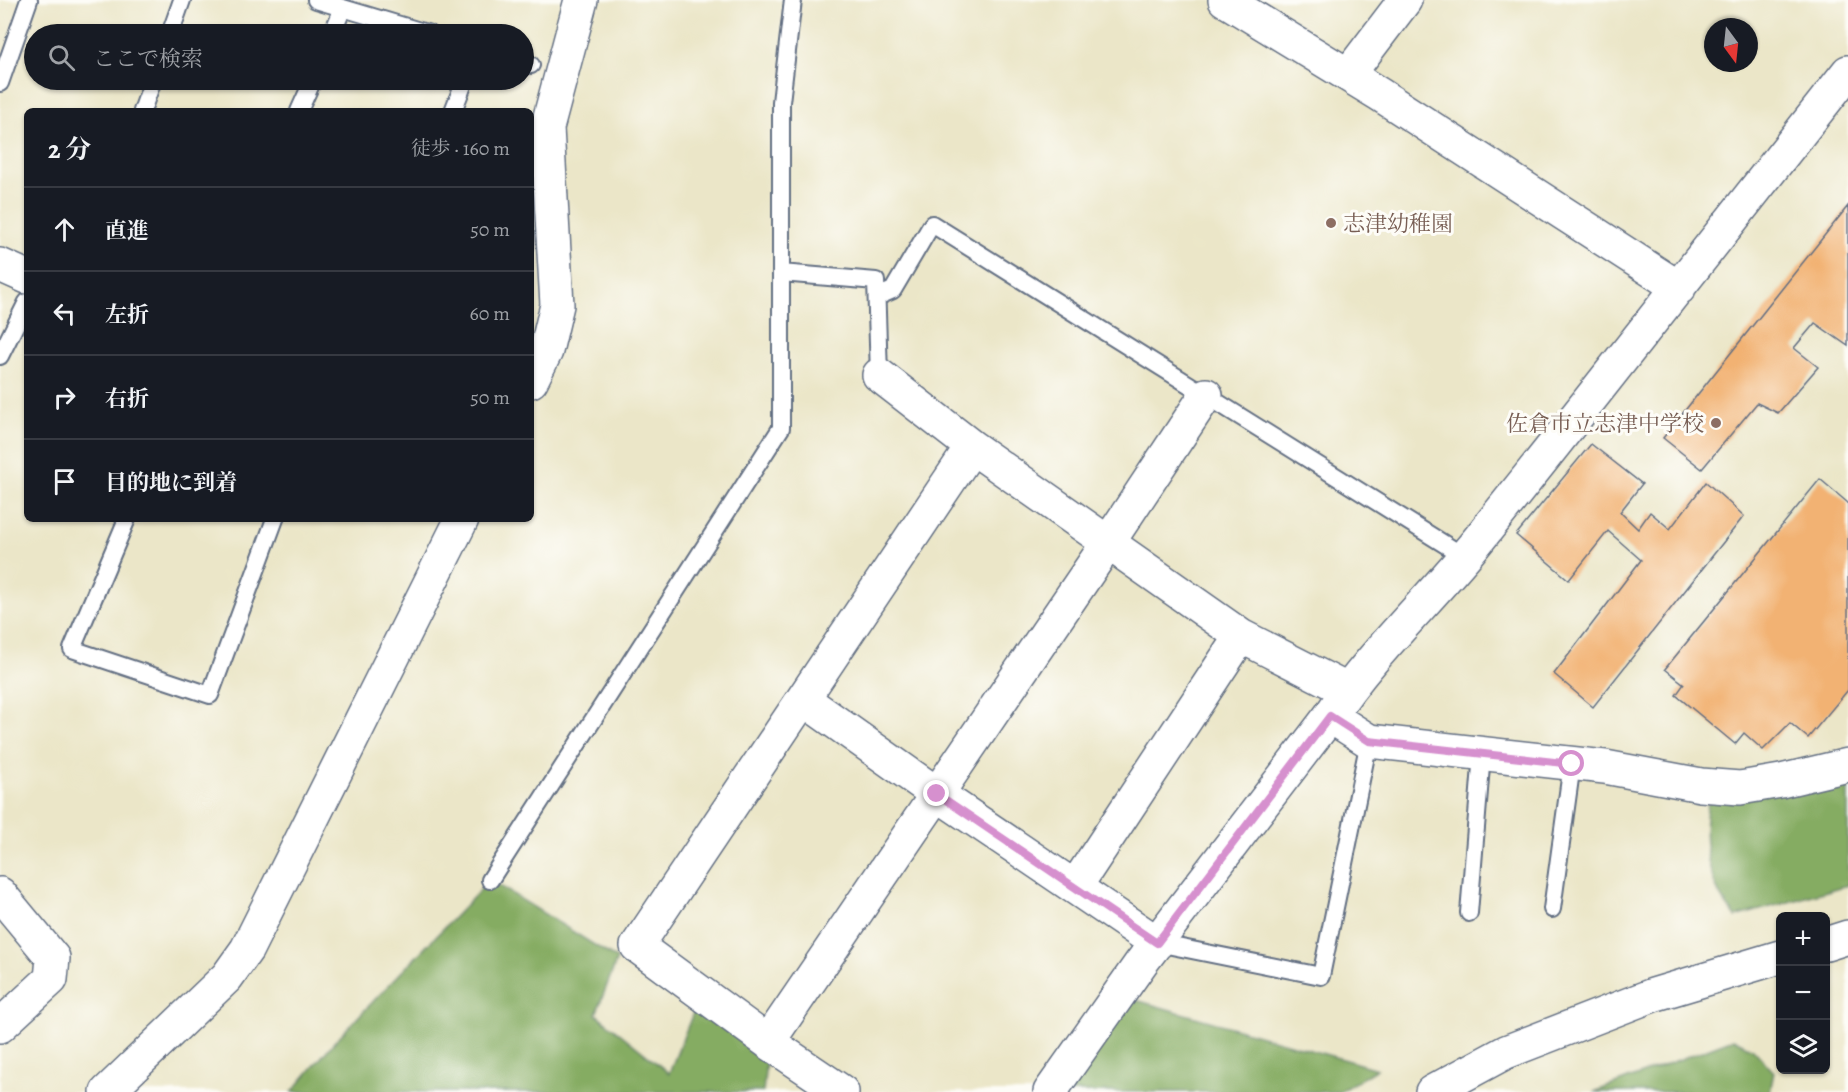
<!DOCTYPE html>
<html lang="ja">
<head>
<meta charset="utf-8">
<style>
  :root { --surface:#171b24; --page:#20242c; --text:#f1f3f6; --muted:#9ea1a6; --line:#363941 }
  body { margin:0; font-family:Alegreya,"Noto Serif JP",serif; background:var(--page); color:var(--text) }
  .controls { position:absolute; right:18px; bottom:18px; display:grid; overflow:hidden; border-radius:9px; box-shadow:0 2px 4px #0004 }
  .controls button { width:54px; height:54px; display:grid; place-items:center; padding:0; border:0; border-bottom:2px solid var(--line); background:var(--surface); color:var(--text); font:30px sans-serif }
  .compass { position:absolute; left:1704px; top:18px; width:54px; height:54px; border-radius:50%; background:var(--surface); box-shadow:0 2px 4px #0004; rotate:165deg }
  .stop { position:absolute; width:18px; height:18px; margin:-14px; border:4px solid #d690ce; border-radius:50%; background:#fff }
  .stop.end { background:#d690ce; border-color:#fff; box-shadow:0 2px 6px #0008 }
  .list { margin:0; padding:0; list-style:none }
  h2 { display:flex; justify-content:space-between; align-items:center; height:78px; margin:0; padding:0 24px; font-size:26px }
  h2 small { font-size:20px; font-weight:400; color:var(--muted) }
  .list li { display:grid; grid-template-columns:39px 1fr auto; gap:18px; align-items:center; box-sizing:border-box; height:84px; padding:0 24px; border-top:2px solid var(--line) }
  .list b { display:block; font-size:22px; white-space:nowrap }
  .list em { font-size:20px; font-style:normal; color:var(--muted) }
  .icon { flex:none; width:33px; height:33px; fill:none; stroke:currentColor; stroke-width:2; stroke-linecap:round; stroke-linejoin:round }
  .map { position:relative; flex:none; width:1848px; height:1092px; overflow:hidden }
  .search { position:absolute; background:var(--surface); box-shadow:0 2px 4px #0004; left:24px; top:24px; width:510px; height:66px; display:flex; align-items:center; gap:15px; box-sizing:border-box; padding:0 21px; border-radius:33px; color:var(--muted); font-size:22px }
  .panel { position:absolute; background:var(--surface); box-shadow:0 2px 4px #0004; left:24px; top:108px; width:510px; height:414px; border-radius:9px }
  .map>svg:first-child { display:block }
</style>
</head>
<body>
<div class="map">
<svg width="1848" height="1092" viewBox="0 0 1848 1092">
  <rect width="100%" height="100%" fill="#fdfcf7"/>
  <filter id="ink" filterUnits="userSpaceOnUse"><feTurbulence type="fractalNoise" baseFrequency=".0167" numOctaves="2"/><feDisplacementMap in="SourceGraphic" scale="12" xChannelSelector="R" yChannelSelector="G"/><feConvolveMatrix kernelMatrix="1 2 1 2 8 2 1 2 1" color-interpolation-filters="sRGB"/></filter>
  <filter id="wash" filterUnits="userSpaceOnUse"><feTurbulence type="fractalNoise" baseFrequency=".008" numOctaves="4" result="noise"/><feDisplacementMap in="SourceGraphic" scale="24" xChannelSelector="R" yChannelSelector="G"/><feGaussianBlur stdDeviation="1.35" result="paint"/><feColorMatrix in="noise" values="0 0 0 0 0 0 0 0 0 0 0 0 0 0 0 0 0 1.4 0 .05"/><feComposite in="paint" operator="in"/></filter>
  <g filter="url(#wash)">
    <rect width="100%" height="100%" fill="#ebe6c8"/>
    <path fill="#85ac62" stroke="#506e60" stroke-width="1.5" d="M1848 773V885L1736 917C1730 909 1723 902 1719 893 1705 865 1702 829 1709 799Z
      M490 880 617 959 596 1014 669 1073 701 993 768 1042 763 1092H292L335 1041Z
      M1129 998 1377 1069 1339 1092H1061Z
      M1733 1039 1753 1049 1774 1072 1770 1092H1594Z"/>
    <g id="blocks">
      <path fill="#f2b273" d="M1848 206V346L1815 323 1794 348 1818 367 1778 413 1757 403 1702 469 1663 438Z
        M1591 444 1642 484 1620 512 1638 529 1650 512 1670 529 1706 482 1744 516 1593 707 1554 674 1641 560 1608 531 1569 580 1516 535Z
        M1820 479 1848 503V690L1808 738 1790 723 1763 750 1744 733 1735 744 1676 695 1684 684 1665 669Z"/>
    </g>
  </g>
  <g filter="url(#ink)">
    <use href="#blocks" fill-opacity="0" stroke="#646f83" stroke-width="1.5"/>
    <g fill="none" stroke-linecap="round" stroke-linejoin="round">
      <defs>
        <path id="lane" d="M316 0 430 34
          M170 34 182 0
          M332 34 343 8
          M524 63 531 65
          M0 83 29 0
          M142 111 153 80
          M299 111 313 80
          M453 111 465 80
          M781 273 876 281 879 375
          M877 297 893 290 932 224 1465 557
          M0 356 27 302
          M127 519 72 649 210 695 275 519
          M490 880 781 428V102L793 0
          M1552 909 1572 764
          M1469 913 1482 754
          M1157 943 1321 976 1369 741"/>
        <path id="street" d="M1225 0 1379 94 1679 288
          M1348 75 1405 0
          M0 265 27 277
          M879 375 972 447 1241 636 1347 690
          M531 381 546 351 557 305 547 128 581 0
          M803 699 937 794 1157 943
          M1330 716 1369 741 1605 767 1701 785 1740 788 1781 781 1848 765
          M1075 887 1241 636
          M0 894 53 958 51 979 0 1026
          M768 1042 1108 543 1206 395
          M107 1092 227 977 247 949 462 519
          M842 1092 768 1042 637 946 972 447
          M1050 1092 1141 963 1330 716C1372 652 1431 599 1479 539 1603 384 1726 228 1848 72"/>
        <path id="secondary" d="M1826 944 1848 937
          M1432 1092 1506 1052 1653 995 1780 957"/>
      </defs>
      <use href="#lane" stroke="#646f83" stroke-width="20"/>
      <use href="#street" stroke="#646f83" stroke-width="36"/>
      <use href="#secondary" stroke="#646f83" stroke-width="36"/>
      <use href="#lane" stroke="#fff" stroke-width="16"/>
      <use href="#street" stroke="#fff" stroke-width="33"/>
      <use href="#secondary" stroke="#fff" stroke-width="33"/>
    </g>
  </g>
  <g fill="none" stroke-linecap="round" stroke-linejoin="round" filter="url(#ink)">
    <path stroke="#d690ce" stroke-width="8" d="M937 794 1157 943 1330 716 1369 741 1572 764"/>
  </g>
  <g fill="#8d6e63" stroke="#fdfcf7" stroke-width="2">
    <circle cx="1331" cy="223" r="6"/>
    <circle cx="1716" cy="423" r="6"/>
  </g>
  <g text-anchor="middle" stroke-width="6" stroke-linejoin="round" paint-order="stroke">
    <g font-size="22" fill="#785e54" stroke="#fdfcf7" text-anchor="start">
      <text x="1343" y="231">志津幼稚園</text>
      <text x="1704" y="431" text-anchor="end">佐倉市立志津中学校</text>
    </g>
  </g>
</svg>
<div class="controls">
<button>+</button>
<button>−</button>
<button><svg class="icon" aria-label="layers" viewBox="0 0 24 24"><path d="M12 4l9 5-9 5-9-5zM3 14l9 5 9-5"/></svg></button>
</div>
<svg class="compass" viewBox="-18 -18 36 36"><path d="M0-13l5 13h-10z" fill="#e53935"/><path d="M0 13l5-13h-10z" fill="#9ea1a6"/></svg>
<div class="stop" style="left:1572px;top:764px"></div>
<div class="stop end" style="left:937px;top:794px"></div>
<div class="search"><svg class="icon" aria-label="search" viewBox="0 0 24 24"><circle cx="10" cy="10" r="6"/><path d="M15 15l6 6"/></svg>ここで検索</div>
<section class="panel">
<h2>2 分<small>徒歩 · 160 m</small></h2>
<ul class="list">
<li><svg class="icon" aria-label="ahead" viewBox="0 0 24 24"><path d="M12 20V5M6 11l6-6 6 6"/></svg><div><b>直進</b></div><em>50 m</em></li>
<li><svg class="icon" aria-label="left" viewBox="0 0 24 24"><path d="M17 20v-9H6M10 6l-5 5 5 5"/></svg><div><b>左折</b></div><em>60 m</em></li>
<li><svg class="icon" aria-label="right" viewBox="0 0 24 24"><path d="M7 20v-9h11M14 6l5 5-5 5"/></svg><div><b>右折</b></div><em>50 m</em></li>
<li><svg class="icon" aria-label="arrive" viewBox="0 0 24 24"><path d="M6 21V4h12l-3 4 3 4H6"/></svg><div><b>目的地に到着</b></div></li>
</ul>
</section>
</div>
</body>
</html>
